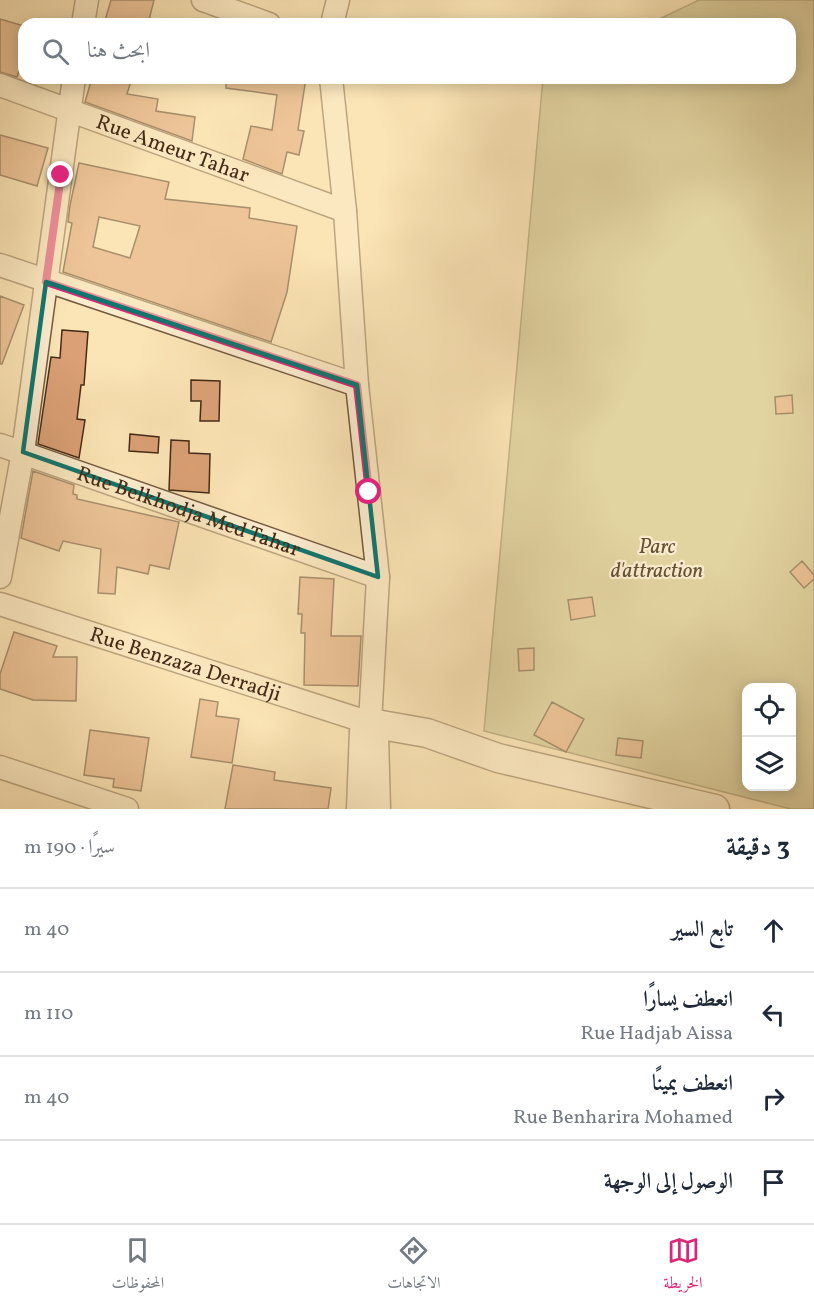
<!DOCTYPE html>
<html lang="ar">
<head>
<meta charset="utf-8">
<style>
  :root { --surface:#fff; --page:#f2f2f3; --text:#1f2937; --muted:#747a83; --line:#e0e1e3; --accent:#db2777 }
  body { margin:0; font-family:Vollkorn,Amiri,serif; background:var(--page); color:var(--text); direction:rtl }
  .controls { position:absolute; right:18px; bottom:18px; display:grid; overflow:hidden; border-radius:12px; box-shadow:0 3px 15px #0003 }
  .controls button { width:54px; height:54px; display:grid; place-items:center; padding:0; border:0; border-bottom:2px solid var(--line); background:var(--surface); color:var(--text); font:30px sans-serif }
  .stop { position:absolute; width:18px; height:18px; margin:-14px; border:4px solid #db2777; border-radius:50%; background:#fff }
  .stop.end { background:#db2777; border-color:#fff; box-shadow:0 2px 6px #0008 }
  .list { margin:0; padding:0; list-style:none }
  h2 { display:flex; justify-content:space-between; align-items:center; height:78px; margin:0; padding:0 24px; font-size:26px }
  h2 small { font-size:20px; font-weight:400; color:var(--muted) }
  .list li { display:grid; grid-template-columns:39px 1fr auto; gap:18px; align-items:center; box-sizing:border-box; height:84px; padding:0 24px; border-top:2px solid var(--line) }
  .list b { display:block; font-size:22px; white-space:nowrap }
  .list p { margin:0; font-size:20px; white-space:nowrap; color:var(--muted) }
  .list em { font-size:20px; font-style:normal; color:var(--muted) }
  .icon { flex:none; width:33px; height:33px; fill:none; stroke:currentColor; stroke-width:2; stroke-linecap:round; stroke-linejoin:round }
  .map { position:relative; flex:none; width:814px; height:809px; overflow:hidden; direction:ltr }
  .search { position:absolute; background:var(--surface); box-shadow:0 3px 15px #0003; left:18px; right:18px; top:18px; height:66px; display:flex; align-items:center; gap:15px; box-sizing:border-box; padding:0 21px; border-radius:18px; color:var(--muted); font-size:22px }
  .sheet { height:414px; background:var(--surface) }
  nav { display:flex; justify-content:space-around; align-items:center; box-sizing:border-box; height:84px; border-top:2px solid var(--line); background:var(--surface); font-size:16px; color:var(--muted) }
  nav a { display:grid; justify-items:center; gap:3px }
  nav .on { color:var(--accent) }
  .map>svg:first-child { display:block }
</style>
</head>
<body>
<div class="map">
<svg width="814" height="809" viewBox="0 0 814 809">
  <rect width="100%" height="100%" fill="#fbe4b5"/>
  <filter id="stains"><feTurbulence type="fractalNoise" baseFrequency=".00333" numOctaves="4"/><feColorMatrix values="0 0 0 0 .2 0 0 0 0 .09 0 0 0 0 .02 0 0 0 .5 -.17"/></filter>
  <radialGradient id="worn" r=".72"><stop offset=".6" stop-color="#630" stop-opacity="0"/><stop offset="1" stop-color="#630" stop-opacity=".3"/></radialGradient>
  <path fill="#c3c28a" stroke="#847651" stroke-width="1.5" fill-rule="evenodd" d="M699 0H814V809H791L484 731 543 78H790V24H649ZM746 688H792V786H746Z"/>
  <path fill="#dba075" stroke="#442b18" stroke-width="1.5" fill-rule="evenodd" d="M111 0H154L148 24H104Z
    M0 19 24 26V55L17 77 0 72Z
    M92 78H132L127 94 158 99 156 111 195 117 192 141 85 102Z
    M226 78H306L298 130 304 131 299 155 287 152 282 174 243 159 251 126 272 130 277 95 226 88Z
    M0 135 48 148 37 186 0 175Z
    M79 163 169 182 165 199 250 208 249 218 297 226 287 292 271 342 63 272 72 223 68 222 70 205ZM99 217 140 226 130 258 93 247Z
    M0 296 24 305 2 364H0Z
    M62 330 88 332 84 385H81L77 419 85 420 79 458 38 444 51 357 60 358Z
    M191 380 220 381 219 421H200L201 401H191Z
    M792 395 793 413 776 414 775 397Z
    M130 434 159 437 158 453 129 451Z
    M171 440 189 441V453L210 454 209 493 169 490Z
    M33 471 74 485 73 494 77 495V499L179 522 169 569 150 565 148 574 117 567 115 594 98 593 101 549 63 541 59 551 21 538Z
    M802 561 814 575V579L804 588 790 572Z
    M300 577 334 579 331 636H361L358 686 304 685 305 633H301L302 614H298Z
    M592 597 595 616 571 620 568 600Z
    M14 632 57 646 53 657H77L76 701 33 700 0 689V674Z
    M534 648V670L519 671 518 649Z
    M200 699 218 702 216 716 239 719 232 763 191 757Z
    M552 702 584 719 566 752 534 735Z
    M90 730 149 738 141 791 113 787 114 779 84 775Z
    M618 738 643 741 641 758 616 755Z
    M233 765 275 772 274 780 331 788 328 809H225Z"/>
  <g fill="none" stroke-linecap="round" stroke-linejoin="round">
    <defs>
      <g id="minor">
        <path d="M203 0 269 24"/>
        <path d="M83 24 87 0"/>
        <path d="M332 24 338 0"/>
        <path d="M331 78 345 211 357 385 378 577 370 723 377 735 379 809"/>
        <path id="s1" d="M0 85 345 211"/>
        <path d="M0 265 357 385"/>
        <path id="s2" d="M0 445 378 577"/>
        <path d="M0 577 23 452 74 78"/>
        <path id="s3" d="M0 604 370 723"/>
        <path d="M0 767 127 809"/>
        <path d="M358 809 361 731 370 723"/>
      </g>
      <path id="tertiary" d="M370 723 427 733 498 758 715 809"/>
    </defs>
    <use href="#minor" stroke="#72593f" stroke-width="25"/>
    <use href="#tertiary" stroke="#72593f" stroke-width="31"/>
    <use href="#minor" stroke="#fcedcf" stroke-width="22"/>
    <use href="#tertiary" stroke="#fcedcf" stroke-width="28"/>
  </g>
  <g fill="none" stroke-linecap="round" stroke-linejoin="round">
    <path stroke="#db2777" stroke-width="8" d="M61 175 46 282 357 385 369 492"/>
  </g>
  <path d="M0 0H814V809H0ZM46 282 357 385 378 577 23 452Z" fill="#fbe4b5" fill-opacity=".55" fill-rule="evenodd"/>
  <path fill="none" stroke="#0f766e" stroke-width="4.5" stroke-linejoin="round" d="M46 282 357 385 378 577 23 452Z"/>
  <g text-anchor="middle" stroke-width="4.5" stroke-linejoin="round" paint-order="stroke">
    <g font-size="21" fill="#442b18" stroke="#fcedcf">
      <text dy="7" stroke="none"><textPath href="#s1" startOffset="184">Rue Ameur Tahar</textPath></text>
      <text dy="7" stroke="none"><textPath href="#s2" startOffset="200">Rue Belkhodja Med Tahar</textPath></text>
      <text dy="7" stroke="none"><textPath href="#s3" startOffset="195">Rue Benzaza Derradji</textPath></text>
    </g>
    <g font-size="21" font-style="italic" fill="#645134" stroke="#fcedcf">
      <text x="657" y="553">Parc<tspan x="657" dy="24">d'attraction</tspan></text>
    </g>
  </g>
  <rect width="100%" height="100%" filter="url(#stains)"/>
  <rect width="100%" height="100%" fill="url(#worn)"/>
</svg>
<div class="controls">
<button><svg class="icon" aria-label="locate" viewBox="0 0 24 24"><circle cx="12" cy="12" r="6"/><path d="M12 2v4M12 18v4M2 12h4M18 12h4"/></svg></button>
<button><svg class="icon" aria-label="layers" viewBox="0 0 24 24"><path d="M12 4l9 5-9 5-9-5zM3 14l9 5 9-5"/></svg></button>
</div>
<div class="stop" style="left:369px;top:492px"></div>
<div class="stop end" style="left:61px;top:175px"></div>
<div class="search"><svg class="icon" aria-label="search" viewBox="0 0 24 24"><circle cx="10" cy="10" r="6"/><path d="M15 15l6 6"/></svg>ابحث هنا</div>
</div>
<section class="sheet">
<h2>3 دقيقة<small>سيرًا · 190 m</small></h2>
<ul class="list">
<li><svg class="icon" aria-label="ahead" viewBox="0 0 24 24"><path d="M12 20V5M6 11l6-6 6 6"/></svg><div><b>تابع السير</b></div><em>40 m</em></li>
<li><svg class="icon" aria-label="left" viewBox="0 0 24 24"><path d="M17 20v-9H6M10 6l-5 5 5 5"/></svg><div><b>انعطف يسارًا</b><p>Rue Hadjab Aissa</p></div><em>110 m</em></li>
<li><svg class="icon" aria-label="right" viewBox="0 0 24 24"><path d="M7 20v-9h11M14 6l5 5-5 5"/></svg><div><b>انعطف يمينًا</b><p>Rue Benharira Mohamed</p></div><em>40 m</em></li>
<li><svg class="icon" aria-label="arrive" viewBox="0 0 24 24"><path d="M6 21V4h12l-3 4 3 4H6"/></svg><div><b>الوصول إلى الوجهة</b></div></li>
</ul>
</section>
<nav>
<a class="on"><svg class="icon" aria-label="map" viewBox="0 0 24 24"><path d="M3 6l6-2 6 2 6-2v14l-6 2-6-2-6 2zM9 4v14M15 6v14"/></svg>الخريطة</a>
<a><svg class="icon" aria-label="directions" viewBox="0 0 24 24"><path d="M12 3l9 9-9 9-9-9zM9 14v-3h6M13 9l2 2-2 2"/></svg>الاتجاهات</a>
<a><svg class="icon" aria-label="saved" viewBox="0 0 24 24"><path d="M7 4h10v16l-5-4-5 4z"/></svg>المحفوظات</a>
</nav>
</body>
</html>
